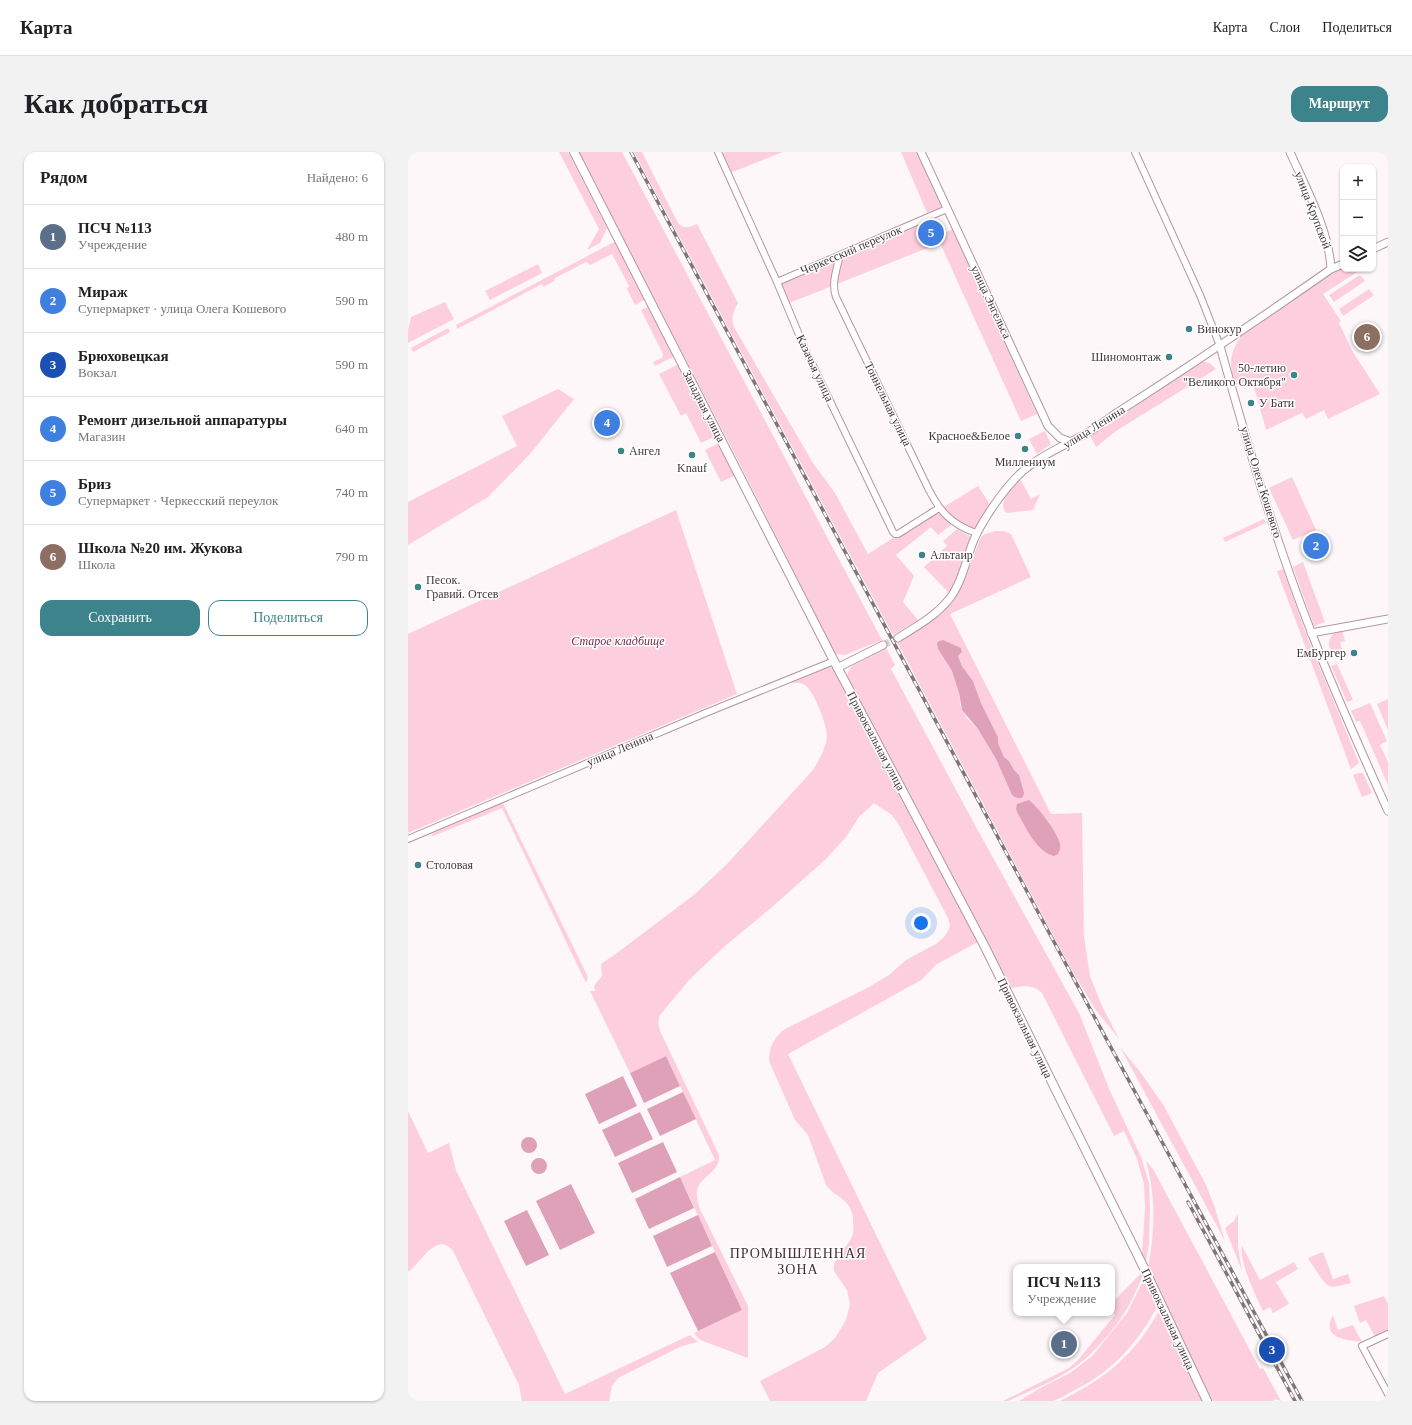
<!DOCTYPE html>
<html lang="ru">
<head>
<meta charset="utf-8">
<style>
  :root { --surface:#fff; --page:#f2f2f2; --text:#202124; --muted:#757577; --line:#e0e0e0; --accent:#3c838b }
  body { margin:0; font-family:"Times New Roman",serif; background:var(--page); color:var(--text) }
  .controls { position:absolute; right:12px; top:12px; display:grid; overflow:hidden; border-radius:8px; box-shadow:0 1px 3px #0004 }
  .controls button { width:36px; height:36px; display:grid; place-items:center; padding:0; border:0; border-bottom:1px solid var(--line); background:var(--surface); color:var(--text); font:20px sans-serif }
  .you { position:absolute; left:513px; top:771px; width:14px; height:14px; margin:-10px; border:3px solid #fff; border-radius:50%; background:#1a73e8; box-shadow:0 0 0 6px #1a73e833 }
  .badge { display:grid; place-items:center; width:26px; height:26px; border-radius:50%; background:var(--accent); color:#fff; font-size:13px; font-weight:700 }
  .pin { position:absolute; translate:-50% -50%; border:2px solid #fff; box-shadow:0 1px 4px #0006 }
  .popup { position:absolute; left:605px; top:1112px; width:102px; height:52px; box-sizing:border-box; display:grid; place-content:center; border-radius:8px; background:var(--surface); filter:drop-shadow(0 1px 3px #0005); font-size:13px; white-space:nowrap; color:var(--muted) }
  .popup b { font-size:15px; color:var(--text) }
  .popup::after { content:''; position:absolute; left:50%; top:100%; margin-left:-8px; border:8px solid transparent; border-top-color:var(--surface) }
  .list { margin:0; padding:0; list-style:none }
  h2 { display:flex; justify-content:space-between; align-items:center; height:52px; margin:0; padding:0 16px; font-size:17px }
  h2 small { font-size:13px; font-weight:400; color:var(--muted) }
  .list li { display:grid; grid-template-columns:26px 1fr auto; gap:12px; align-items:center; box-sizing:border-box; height:64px; padding:0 16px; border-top:1px solid var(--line) }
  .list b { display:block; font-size:15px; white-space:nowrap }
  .list p { margin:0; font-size:13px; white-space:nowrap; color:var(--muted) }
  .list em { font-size:13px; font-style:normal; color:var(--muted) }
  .actions { display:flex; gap:8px; padding:12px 16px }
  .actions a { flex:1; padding:9px 0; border:1px solid var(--accent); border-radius:12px; text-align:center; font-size:14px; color:var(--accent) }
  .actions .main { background:var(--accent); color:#fff }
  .icon { flex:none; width:22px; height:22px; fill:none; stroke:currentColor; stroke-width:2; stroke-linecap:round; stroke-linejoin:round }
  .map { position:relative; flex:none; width:980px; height:1249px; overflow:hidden; border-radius:12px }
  header { display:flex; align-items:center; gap:24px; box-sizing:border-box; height:56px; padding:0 20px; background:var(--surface); border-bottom:1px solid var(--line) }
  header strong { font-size:19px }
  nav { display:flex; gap:22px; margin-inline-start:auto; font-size:14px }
  .intro { display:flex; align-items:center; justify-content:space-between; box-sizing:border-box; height:96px; padding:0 24px }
  h1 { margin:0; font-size:28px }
  .button { padding:10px 18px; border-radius:12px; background:var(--accent); color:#fff; font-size:14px; font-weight:700 }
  main { display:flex; gap:24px; padding:0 24px }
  aside { flex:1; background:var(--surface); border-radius:12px; box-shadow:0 1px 3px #0004 }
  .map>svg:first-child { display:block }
</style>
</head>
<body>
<header>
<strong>Карта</strong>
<nav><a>Карта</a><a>Слои</a><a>Поделиться</a></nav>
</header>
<div class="intro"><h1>Как добраться</h1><a class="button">Маршрут</a></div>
<main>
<aside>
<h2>Рядом<small>Найдено: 6</small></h2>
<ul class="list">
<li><span class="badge" style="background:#5c6f8a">1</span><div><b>ПСЧ №113</b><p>Учреждение</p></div><em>480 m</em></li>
<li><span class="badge" style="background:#3f7fe0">2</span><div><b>Мираж</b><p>Супермаркет · улица Олега Кошевого</p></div><em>590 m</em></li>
<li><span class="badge" style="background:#1a4fb4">3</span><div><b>Брюховецкая</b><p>Вокзал</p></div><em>590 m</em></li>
<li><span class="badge" style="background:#3f7fe0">4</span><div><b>Ремонт дизельной аппаратуры</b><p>Магазин</p></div><em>640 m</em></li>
<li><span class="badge" style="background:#3f7fe0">5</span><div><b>Бриз</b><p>Супермаркет · Черкесский переулок</p></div><em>740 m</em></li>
<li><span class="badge" style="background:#8d6e63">6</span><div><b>Школа №20 им. Жукова</b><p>Школа</p></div><em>790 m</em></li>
</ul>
<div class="actions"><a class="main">Сохранить</a><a>Поделиться</a></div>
</aside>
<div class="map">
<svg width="980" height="1249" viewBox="0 0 980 1249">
  <rect width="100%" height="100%" fill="#fdf7f9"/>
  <path fill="#fdcfde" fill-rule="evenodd" d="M151 0H160L199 76 192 91 179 98 191 77Z
    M170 0H214L474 488 437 503 428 502 425 498 337 322Z
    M226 0H234L270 71C277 78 281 75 289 72L330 151C325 160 323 165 326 175L405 311 427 341 460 402 485 386 491 385 531 359 543 373 530 383 523 375 488 403 506 424 495 450 510 468 485 483Z
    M317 0H375L322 21 313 2Z
    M493 0H510L535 54 519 61Z
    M522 67 530 84 545 77 629 262 613 269 532 91 429 132 434 105Z
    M208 89 238 147 227 153 219 137 221 134 204 102 182 113 178 110 147 126 146 129 135 135 134 132 49 177 48 173Z
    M427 108 422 135 381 151 373 131Z
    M130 112 134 121 82 148 77 139Z
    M935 115V117H954L915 142 933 169 931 171 945 200 972 242 920 267 916 258 898 267 894 261 858 278 844 228 827 233C821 212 821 201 834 183L925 120Z
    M952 123 957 129 926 150 921 143Z
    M961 137 966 143 935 164 931 157Z
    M37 150 46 167 0 191V178L3 165Z
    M242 154 267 204 247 214 245 210 254 206 255 202 233 158Z
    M40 176 42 180 5 200 3 196Z
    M793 209 802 211 808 217 708 279 688 295 681 281Z
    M271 212 308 284 293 291 278 261 273 264 251 222Z
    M150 237 166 247 122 302 80 345 0 393V350L109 294 94 264Z
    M637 279 643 292 629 302 621 287Z
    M311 291 328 323 313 330 297 298Z
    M884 325 908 378 885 388 861 336Z
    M612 327 623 347 632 342 625 358 599 361 597 360C590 348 605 336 612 327Z
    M570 334 583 354 567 378 555 374 534 356Z
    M268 358 329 542 0 681V482Z
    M856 367 858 371 817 390 815 386Z
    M549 377 563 385 549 426 541 441 516 415 539 394 535 389Z
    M587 379H596L603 382 623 425 542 462 643 662 674 661 676 784 682 824 694 854 711 887 687 857 662 815 489 490C504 481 520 473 533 461 555 442 562 411 573 385L577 382ZM544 492 553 496 554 500 550 504 554 514 565 529 573 551 590 585V591L596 605 601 609 606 618 611 624 613 632 611 646 604 643 588 607 570 577 559 566 552 553 551 541 544 519 530 497Z
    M895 410 917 470 906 474 885 415Z
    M875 417 900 487 951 611 943 617 869 419Z
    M934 478 937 489 932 490 934 497 925 499 921 495C920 486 925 480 934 478Z
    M478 496 487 513 483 517 568 675 671 861 702 939 733 1005 741 1031 742 1057 741 1092 738 1110 734 1102 737 1055 736 1032 729 1007 716 979 706 984 634 841C625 832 615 834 603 836L439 524 441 518 444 514Z
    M929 512 945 548 939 550 923 514Z
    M419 515H422L427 518 570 790 529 812 513 828 380 902 519 1187 470 1221 458 1249H362L352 1229 417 1195 427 1186 438 1168 442 1152 439 1138 426 1119C424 1104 442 1095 445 1081 446 1077 445 1072 445 1069 445 1064 444 1058 441 1054 435 1045 424 1042 418 1033L400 983 387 968 361 909C361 895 366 885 377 877L459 836 481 823 498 808 528 792 536 785 540 779 542 774 540 766 491 673 484 663 466 651 451 665 438 685 418 707 364 755 317 794 282 827 252 863C249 871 251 876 254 883L311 1003C312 1022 292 1023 289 1039 288 1045 290 1051 292 1057L340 1154V1206L295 1189 291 1187 286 1181 334 1158 272 1025 307 1008 258 904 222 921 182 839H187L186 834 194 824 193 812 209 801 287 742 319 712 405 618C411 608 418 596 419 584 419 573 406 539 397 533 392 530 385 531 379 531Z
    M980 547V578L969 552Z
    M962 551 979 589 972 593 980 610V633L952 569 948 570 943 559Z
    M950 621H955L964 641 954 645 945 623Z
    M95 651 180 825 178 831 94 656 23 685 25 681Z
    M712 895 733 921 756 954 798 1033 806 1053 817 1089Z
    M0 959 20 1001 41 991 48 1018 157 1242 282 1183 290 1190 274 1194 210 1226 204 1234 201 1249H114L111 1233 45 1099C29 1078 13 1111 0 1120Z
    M738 1009 745 1017 852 1217 855 1216 873 1249 867 1247 865 1249H804L740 1115C747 1080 748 1044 738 1009Z
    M830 1062V1095L834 1119 817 1076 826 1069Z
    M834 1094 852 1128 886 1110 890 1117 868 1130 881 1152 865 1161 862 1155 855 1159C848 1144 831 1110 834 1094Z
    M915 1100 925 1127 940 1122 943 1131C937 1132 927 1136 921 1134 915 1131 904 1112 900 1106Z
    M734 1120 735 1123C731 1132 727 1142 722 1151 713 1170 688 1199 671 1212 650 1228 624 1238 600 1249H595L661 1216 669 1209 707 1163 704 1158V1151Z
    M737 1125 750 1153C730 1191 704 1220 665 1239 659 1242 652 1247 645 1249 637 1249 621 1249 611 1249L634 1235 662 1221 684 1204 719 1161Z
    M976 1144 980 1152V1179L967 1185 958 1168 952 1171 946 1154Z
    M752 1157 795 1249H652C698 1226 727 1203 752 1157Z
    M925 1163 930 1178 945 1173 954 1190C939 1188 912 1187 925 1163Z"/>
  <path fill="#dea1b7" d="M535 488 553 496 554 500 550 504 554 514 565 529 573 551 590 585V591L596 605 601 609 606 618 611 623 616 641 615 645C611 648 607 645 604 643L588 607 570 577 554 558 551 541 544 519 530 497 529 491 531 489Z
    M621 648C630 655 650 681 652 692 653 696 652 698 650 702L646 704C628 699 619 677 610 662L608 657 609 652Z
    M258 904 272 934 236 951 222 921Z
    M215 924 229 954 191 972 177 942Z
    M275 940 288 967 252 984 239 957Z
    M232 960 245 987 207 1005 194 978Z
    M113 993a8 8 0 1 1 16 0a8 8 0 1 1-16 0Z
    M255 990 269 1020 224 1041 210 1011Z
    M123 1014a8 8 0 1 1 16 0a8 8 0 1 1-16 0Z
    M272 1025 286 1056 241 1077 227 1047Z
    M163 1032 187 1081 152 1098 128 1049Z
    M119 1058 141 1103 118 1114 96 1069Z
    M290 1063 304 1094 259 1115 245 1084Z
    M307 1100 334 1158 290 1179 262 1121Z"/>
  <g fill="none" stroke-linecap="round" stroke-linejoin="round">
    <path stroke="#d8d1d3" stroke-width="7" stroke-dasharray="7 3.5" stroke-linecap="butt" d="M475 493 490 486"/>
    <defs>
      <path id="minor" d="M310 0 369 130 397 197 485 380 487 382H490L531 356
        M727 0 792 143 812 194
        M432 103C429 116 423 132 428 145L520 336C532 360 543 372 568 381
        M369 130 539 57
        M0 687 300 560 426 509
        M980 1182 954 1194 980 1242"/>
      <path id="tertiary" d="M513 0 640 274 652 286 663 290
        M882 0C898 36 921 78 923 117
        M965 97 980 90
        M812 194C839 291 867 388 904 482 927 542 954 601 980 659
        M903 481 980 467
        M490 486C509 474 528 464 542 446 554 430 558 408 565 390 574 368 597 335 615 319 631 305 651 296 670 286 684 279 697 269 710 260 782 214 853 166 923 117L935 112
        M429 516 475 493"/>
      <path id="secondary" d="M166 0 426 509 576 793 738 1120 799 1249"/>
    </defs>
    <use href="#minor" stroke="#b496a0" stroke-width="8"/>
    <use href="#tertiary" stroke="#b496a0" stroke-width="9"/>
    <use href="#secondary" stroke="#b496a0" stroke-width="10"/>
    <use href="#minor" stroke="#fff" stroke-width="6"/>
    <use href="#tertiary" stroke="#fff" stroke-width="7"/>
    <use href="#secondary" stroke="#fff" stroke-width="8"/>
    <defs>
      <path id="rail" d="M223 0 660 816 894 1249
        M780 1050 887 1249"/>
    </defs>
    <use href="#rail" stroke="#807579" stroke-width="3.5"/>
    <use href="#rail" stroke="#fff" stroke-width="2" stroke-dasharray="6" stroke-linecap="butt"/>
  </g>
  <g fill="#3c838b" stroke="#fff" stroke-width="1.5">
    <circle cx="781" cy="177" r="4"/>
    <circle cx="761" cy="205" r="4"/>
    <circle cx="886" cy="223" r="4"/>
    <circle cx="843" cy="251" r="4"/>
    <circle cx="610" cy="284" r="4"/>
    <circle cx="617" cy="297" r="4"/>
    <circle cx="213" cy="299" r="4"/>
    <circle cx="284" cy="303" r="4"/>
    <circle cx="514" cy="403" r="4"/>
    <circle cx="10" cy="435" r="4"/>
    <circle cx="946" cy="501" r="4"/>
    <circle cx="10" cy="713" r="4"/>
  </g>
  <g text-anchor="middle" stroke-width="3" stroke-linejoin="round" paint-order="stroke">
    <g font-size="12" fill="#44373c" stroke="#fff">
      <text transform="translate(905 58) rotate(69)" y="4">улица Крупской</text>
      <text transform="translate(443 98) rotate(-23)" y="4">Черкесский переулок</text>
      <text transform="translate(583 150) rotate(65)" y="4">улица Энгельса</text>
      <text transform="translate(407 216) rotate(65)" y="4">Казачья улица</text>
      <text transform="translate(480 252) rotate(64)" y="4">Тоннельная улица</text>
      <text transform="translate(296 254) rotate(63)" y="4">Западная улица</text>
      <text transform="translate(686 275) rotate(-32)" y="4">улица Ленина</text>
      <text transform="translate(853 330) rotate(73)" y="4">улица Олега Кошевого</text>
      <text transform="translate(468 589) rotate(62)" y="4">Привокзальная улица</text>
      <text transform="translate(212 597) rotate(-23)" y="4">улица Ленина</text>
      <text transform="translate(617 876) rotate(64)" y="4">Привокзальная улица</text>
      <text transform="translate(760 1167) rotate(65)" y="4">Привокзальная улица</text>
    </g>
    <g font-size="12" fill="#44373c" stroke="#fff" text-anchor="start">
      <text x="789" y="181">Винокур</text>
      <text x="753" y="209" text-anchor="end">Шиномонтаж</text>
      <text x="878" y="220" text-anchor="end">50-летию<tspan x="878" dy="14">"Великого Октября"</tspan></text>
      <text x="851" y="255">У Бати</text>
      <text x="602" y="288" text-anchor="end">Красное&amp;Белое</text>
      <text x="221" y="303">Ангел</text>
      <text x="617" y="314" text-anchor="middle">Миллениум</text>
      <text x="284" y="320" text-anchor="middle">Knauf</text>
      <text x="522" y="407">Альтаир</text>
      <text x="18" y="432">Песок.<tspan x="18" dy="14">Гравий. Отсев</tspan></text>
      <text x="938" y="505" text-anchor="end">ЕмБургер</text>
      <text x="18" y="717">Столовая</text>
    </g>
    <g font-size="12" font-style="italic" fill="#742c4b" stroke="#fff">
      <text x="210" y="493">Старое кладбище</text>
    </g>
    <g font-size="14" letter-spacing="1" fill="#452d36" stroke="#fff">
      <text x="390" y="1106">ПРОМЫШЛЕННАЯ<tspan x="390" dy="16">ЗОНА</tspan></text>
    </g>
  </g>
</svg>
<div class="controls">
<button>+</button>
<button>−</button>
<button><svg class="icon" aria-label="layers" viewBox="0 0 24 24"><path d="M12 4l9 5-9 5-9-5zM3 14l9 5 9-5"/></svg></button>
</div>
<div class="you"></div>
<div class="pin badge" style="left:656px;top:1192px;background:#5c6f8a">1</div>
<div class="popup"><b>ПСЧ №113</b>Учреждение</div>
<div class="pin badge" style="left:908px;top:394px;background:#3f7fe0">2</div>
<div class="pin badge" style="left:864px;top:1198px;background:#1a4fb4">3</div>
<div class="pin badge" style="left:199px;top:271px;background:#3f7fe0">4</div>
<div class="pin badge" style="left:523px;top:81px;background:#3f7fe0">5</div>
<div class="pin badge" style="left:959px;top:185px;background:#8d6e63">6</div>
</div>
</main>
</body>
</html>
